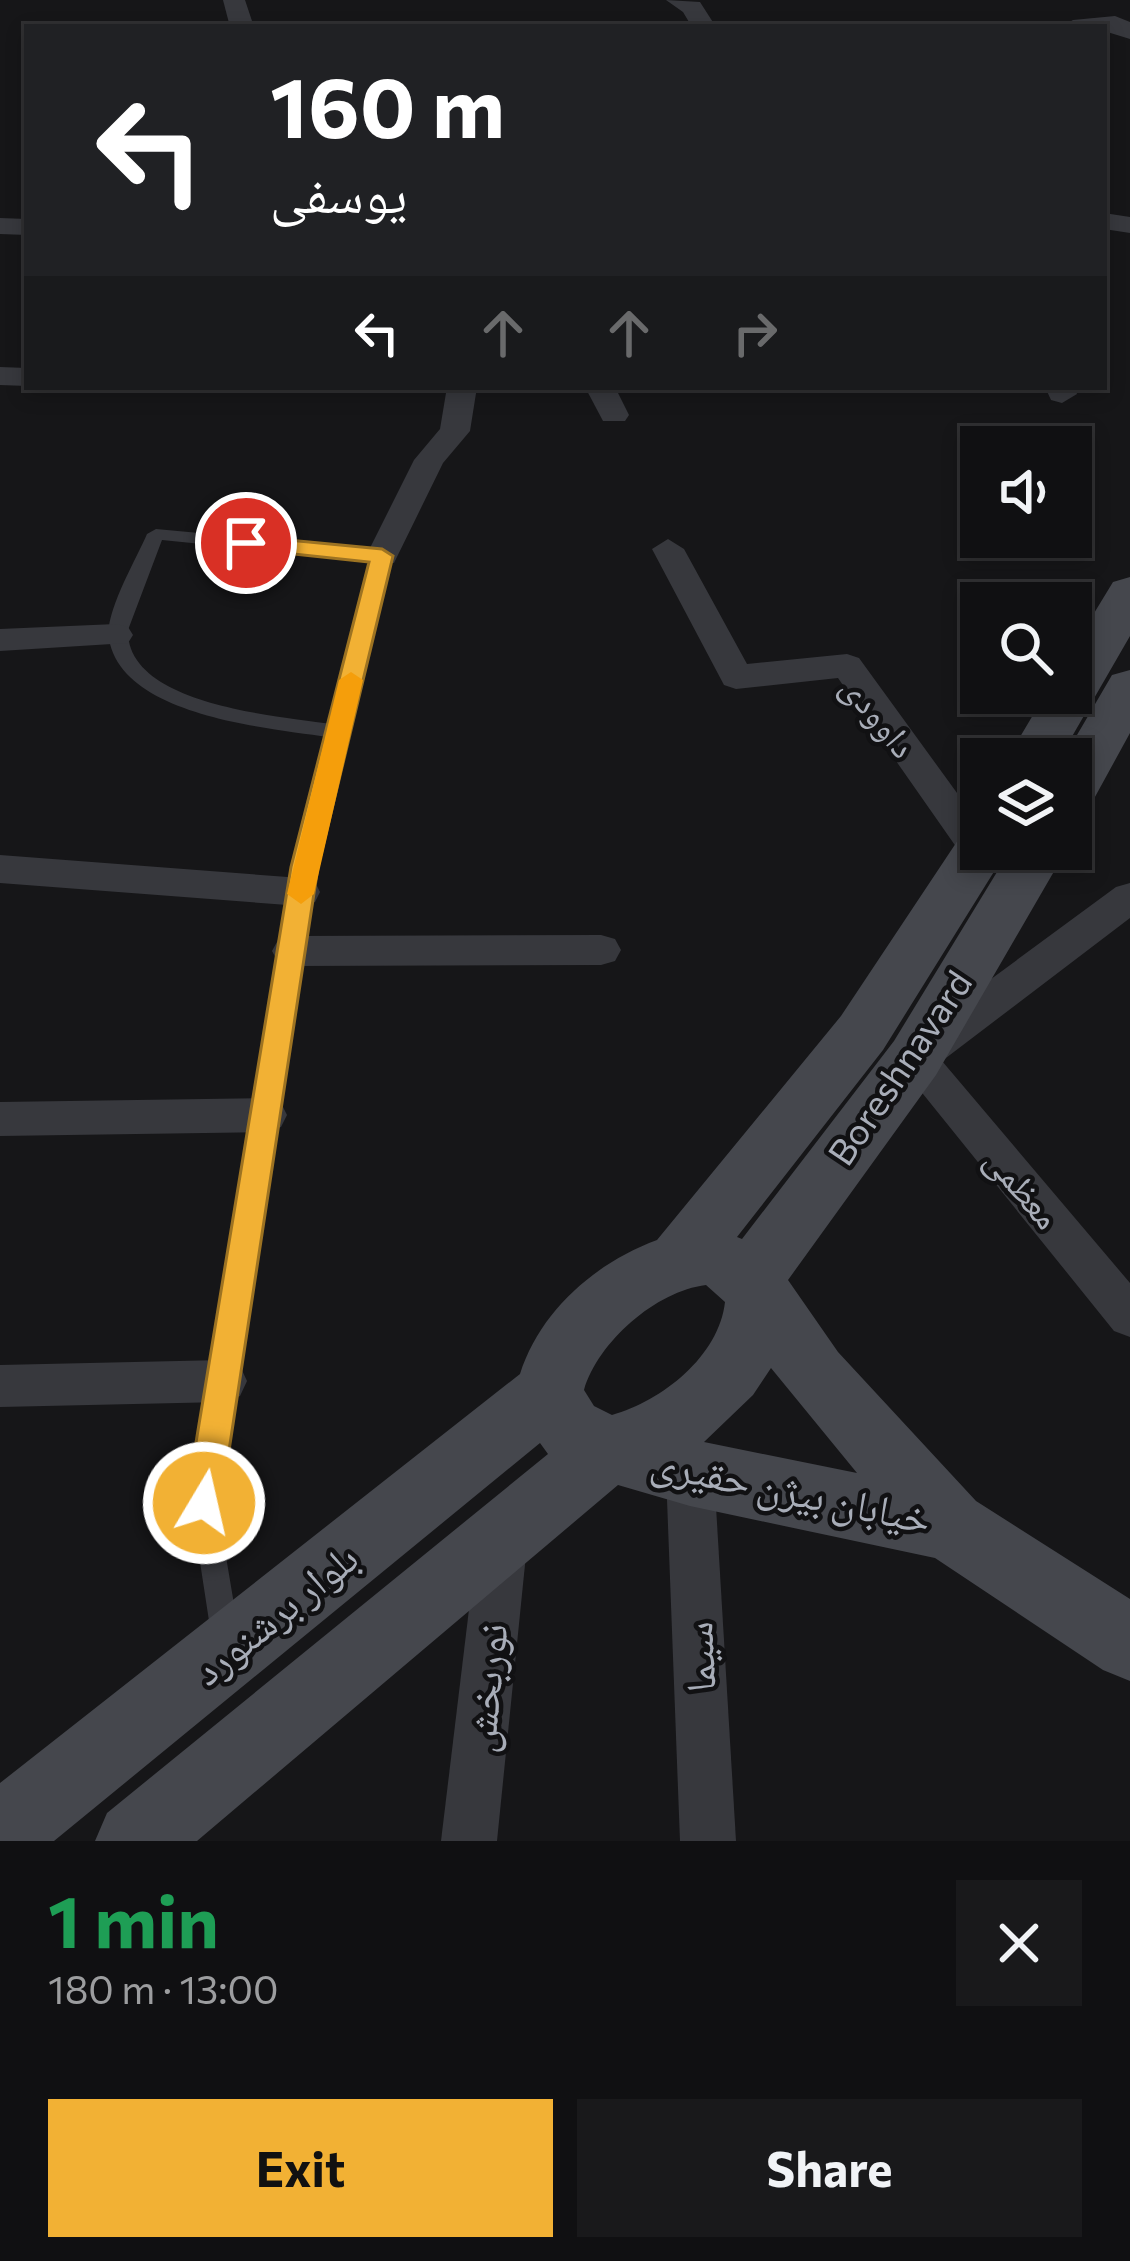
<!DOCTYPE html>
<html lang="en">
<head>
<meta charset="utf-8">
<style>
	:root { --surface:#101012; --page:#19191b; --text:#f1f3f6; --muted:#9c9d9f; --line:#303032; --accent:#f2b134 }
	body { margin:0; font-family:Commissioner,"Noto Naskh Arabic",sans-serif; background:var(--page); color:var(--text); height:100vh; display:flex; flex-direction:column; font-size:45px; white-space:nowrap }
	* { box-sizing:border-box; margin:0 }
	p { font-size:39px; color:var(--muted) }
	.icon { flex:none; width:66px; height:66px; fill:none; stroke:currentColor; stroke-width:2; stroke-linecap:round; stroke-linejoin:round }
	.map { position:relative; height:1841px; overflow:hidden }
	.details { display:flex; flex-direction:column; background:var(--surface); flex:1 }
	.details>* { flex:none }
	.top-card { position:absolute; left:24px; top:24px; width:1083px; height:366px; border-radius:0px; box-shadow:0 6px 18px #0003,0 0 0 3px var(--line); background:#202124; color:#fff; overflow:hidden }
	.tools { position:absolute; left:960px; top:426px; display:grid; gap:24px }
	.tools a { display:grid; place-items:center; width:132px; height:132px; border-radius:0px; background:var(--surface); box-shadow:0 6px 18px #0003,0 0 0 3px var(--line); font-size:60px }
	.pin { position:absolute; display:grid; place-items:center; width:102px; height:102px; color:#fff; margin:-51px; border:6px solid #fff; border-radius:50%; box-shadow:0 3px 12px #0007 }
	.me { position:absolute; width:132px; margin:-66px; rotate:9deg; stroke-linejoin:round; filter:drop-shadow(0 0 9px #0008) }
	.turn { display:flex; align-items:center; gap:42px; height:252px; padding:0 48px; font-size:54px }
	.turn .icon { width:156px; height:156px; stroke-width:2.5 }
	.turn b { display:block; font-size:84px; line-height:102px }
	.lanes { display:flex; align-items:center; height:114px; padding:0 48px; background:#0003; justify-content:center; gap:60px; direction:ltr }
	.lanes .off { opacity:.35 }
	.round { display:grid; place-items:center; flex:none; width:126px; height:126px; border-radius:0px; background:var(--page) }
	.head { display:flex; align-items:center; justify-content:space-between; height:204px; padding:0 48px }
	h1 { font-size:72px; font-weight:700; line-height:90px; color:#1e9e55 }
	.button { display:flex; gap:24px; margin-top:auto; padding:24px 48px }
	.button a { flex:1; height:138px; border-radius:0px; background:var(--accent); color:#111; font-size:48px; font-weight:700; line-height:138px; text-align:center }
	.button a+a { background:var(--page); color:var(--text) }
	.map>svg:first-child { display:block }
</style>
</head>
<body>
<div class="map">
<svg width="1130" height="1841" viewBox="0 0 1130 1841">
	<rect width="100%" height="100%" fill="#161618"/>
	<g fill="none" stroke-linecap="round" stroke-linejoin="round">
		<!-- service -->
		<path fill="#37383d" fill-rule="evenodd" d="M156,529L382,550L391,556L315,867L217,1503L239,1634L235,1644L225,1648L215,1644L211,1634L191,1503L295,867L328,737C267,728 122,716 109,639C104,613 137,558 147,534ZM162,540L372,561L331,724C278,716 126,705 128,630Z"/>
		<!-- minor -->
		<g fill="#37383d" fill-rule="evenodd">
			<polygon points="223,0 245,0 254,27 230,27"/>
			<polygon points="666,0 700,2 716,27 692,27 683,12"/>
			<polygon points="1115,16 1130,22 1130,39 1104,31 1104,27 1061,27 1073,20"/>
			<polygon points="1104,213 1130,217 1130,233 1104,229"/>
			<polygon points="0,218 27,219 27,235 0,234"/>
			<polygon points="0,367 27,368 27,386 0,385"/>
			<polygon points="447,387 477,387 470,431 443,463 394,563 370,563 366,556 414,460 440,429"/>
			<polygon points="585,387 615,387 629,415 625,421 603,421"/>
			<polygon points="1045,387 1075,387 1077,394 1062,403 1051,400"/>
			<polygon points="668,539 684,549 747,664 847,654 859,658 981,826 981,849 997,849 992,861 979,865 966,861 838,678 736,689 724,685 652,549"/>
			<polygon points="116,624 128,627 133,635 128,643 0,651 0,629"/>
			<polygon points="0,855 301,878 315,882 320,892 315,902 301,906 0,883"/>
			<polygon points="1130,883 1130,918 942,1061 1130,1283 1130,1337 1114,1331 894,1058 900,1046 1116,887"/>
			<polygon points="601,935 615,939 621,950 615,961 601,965 292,966 278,962 272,951 278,940 292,936"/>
			<polygon points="266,1098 281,1103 287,1115 281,1127 266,1132 0,1136 0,1102"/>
			<polygon points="223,1360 240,1366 247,1381 240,1396 223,1402 0,1407 0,1365"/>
			<polygon points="690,1450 707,1457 714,1473 736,1841 680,1841 666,1473 673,1457"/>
			<polygon points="503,1511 521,1518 528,1535 497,1841 441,1841 478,1535 485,1518"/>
		</g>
		<!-- secondary -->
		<g fill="#45474d" fill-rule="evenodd">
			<polygon points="1130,577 1130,636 1059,759 1007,759 1046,693 1071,693 1071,651 1113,582"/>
			<polygon points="1130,670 1130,733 1090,806 1071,811 1071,759 1063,759 1112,675"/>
			<path d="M981,828V849H1008L1000,862L883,1050L737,1237L742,1239L894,1041L1011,849H1067L936,1075L788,1280L838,1352L976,1501L1130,1599V1681L1103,1670L935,1558L690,1506L618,1485L197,1841H95L107,1813L548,1454L540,1443L54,1841H0V1783L520,1374C540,1311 595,1263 657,1240L841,1016L962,834ZM706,1285L725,1302C719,1356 662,1401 612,1415L594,1406L584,1390C598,1342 656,1291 706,1285ZM771,1368L857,1473L704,1442L753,1395Z"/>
		</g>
	</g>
	<!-- route -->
	<polygon fill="#f2b134" stroke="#9d7322" stroke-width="3" points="246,536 382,549 393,556 318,867 221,1503 216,1515 204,1520 192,1515 186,1503 291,867 369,562 238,548 235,543"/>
	<!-- slow -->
	<polygon fill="#f59e0b" points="351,672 363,680 314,894 301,904 287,894 339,680"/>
	<g text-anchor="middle" stroke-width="9" stroke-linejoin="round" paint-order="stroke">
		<!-- street labels -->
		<g font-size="36" fill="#a8adb8" stroke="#111113">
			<text transform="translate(879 716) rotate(51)" y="13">داوودی</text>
			<text transform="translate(900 1068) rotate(-56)" y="13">Boreshnavard</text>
			<text transform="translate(1023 1188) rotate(50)" y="13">معظمی</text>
		</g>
		<!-- near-street labels -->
		<g font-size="42" fill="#a8adb8" stroke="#111113">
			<text transform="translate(791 1490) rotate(12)" y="15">خیابان بیژن حقیری</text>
			<text transform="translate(275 1614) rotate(-39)" y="15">بلوار برشنورد</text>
			<text transform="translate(699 1657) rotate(-93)" y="15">سیما</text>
			<text transform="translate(486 1688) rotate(-84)" y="15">نوربخش</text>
		</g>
	</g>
</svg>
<div class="tools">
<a><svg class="icon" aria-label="sound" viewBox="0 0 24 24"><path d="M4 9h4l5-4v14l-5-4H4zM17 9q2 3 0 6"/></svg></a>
<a><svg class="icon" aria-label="search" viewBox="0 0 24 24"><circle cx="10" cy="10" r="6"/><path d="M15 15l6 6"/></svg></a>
<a><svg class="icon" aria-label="layers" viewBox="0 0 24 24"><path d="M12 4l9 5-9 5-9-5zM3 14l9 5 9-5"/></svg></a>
</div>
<div class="pin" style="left:246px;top:543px;background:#d93025"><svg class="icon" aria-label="arrive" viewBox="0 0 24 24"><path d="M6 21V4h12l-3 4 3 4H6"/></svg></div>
<svg class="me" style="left:204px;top:1503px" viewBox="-20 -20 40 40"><circle r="17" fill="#f2b134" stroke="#fff" stroke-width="3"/><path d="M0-11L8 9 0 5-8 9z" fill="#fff"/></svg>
<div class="top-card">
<div class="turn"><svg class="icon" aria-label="left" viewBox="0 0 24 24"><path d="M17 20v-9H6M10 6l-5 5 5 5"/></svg><div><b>160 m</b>یوسفی</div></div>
<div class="lanes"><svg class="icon" aria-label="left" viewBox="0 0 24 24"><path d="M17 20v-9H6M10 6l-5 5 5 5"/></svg><svg class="icon off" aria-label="ahead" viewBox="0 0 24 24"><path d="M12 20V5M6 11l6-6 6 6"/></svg><svg class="icon off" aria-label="ahead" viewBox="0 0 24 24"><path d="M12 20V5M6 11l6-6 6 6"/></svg><svg class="icon off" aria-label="right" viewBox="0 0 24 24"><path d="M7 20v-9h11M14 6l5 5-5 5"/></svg></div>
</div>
</div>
<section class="details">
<div class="head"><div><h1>1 min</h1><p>180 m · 13:00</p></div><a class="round"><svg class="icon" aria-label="close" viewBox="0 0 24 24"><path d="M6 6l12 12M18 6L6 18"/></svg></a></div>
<div class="button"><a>Exit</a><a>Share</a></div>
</section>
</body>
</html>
